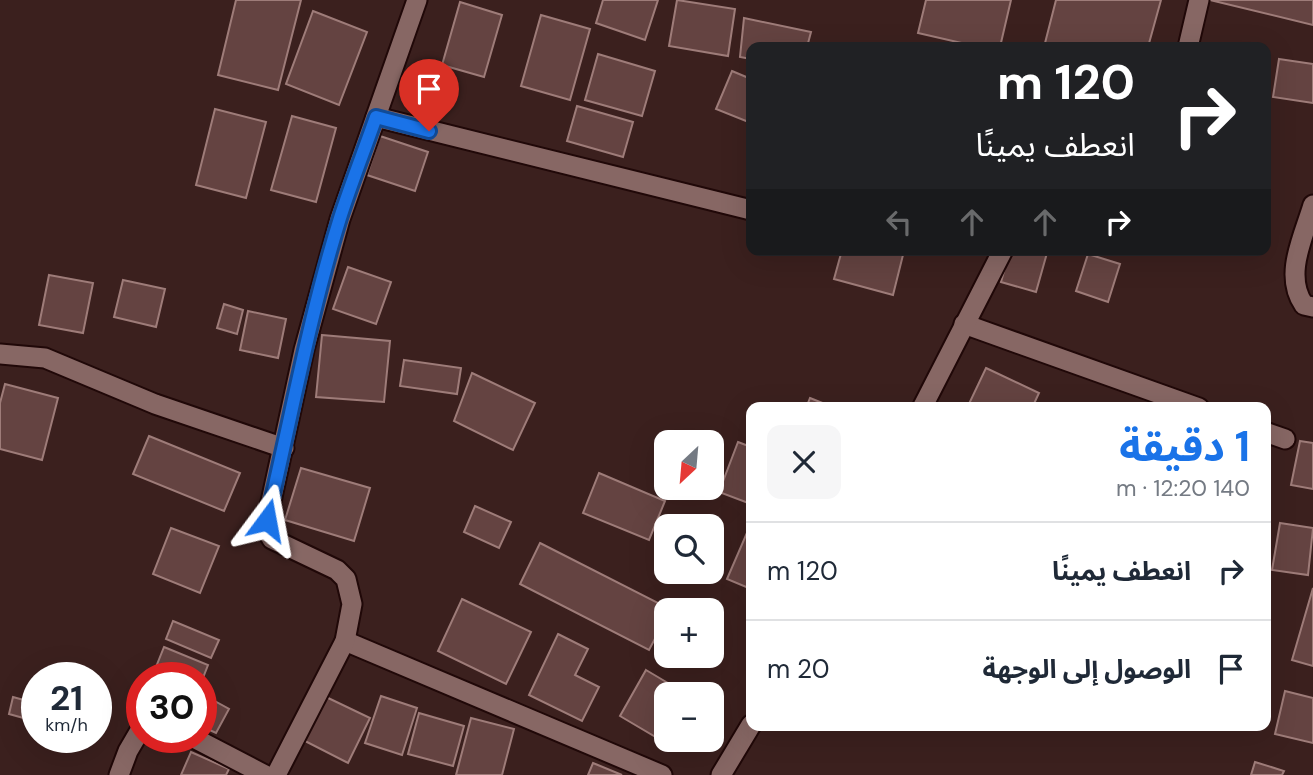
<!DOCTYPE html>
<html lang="ar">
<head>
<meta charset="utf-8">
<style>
	:root { --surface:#fff; --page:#f6f6f7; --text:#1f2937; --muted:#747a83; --line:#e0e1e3; --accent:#1a73e8 }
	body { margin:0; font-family:"DM Sans","Noto Sans Arabic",sans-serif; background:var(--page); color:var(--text); direction:rtl; height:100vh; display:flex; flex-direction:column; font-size:26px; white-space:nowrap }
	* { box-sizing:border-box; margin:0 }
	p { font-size:23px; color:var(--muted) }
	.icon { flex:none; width:38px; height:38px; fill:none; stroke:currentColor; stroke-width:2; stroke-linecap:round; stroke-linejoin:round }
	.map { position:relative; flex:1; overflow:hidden; direction:ltr }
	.panel { position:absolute; left:746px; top:402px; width:525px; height:329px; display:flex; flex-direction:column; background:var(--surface); border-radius:14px; box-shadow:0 7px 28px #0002; direction:rtl }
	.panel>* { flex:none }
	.guide { position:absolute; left:746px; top:42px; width:525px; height:214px; border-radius:14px; box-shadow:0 7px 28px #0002; direction:rtl; background:#202124; color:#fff; overflow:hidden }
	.needle { width:46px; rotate:206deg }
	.controls { position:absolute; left:654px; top:430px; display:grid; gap:14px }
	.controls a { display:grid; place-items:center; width:70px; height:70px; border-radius:14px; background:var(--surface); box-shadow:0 7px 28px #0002; font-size:35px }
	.speed { position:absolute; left:21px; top:662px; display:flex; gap:14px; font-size:35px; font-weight:700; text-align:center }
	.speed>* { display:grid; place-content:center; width:91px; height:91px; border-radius:50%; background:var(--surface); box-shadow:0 7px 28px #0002; line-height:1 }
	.speed small { font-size:18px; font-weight:400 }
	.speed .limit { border:10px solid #d22; background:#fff; color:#111 }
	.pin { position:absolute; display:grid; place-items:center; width:60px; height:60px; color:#fff; margin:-72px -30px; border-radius:50% 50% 50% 0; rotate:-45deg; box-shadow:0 0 7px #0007 }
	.pin .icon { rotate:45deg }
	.me { position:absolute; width:77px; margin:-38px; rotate:13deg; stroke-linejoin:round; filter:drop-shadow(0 0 5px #0008) }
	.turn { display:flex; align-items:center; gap:24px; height:147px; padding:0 21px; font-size:32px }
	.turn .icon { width:91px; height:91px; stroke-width:2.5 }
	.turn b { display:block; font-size:49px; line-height:60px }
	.lanes { display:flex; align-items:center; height:66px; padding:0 21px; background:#0003; justify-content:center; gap:35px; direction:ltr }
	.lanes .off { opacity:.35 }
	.round { display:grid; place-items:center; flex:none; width:74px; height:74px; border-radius:14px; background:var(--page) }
	.headline { display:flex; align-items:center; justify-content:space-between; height:119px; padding:0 21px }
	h1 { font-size:42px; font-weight:700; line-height:52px; color:var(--accent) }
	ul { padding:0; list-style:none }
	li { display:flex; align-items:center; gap:21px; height:98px; padding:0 21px; border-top:2px solid var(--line) }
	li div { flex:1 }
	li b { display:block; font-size:26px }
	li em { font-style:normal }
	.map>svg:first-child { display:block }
</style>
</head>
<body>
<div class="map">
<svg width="1313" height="775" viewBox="0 0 1313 775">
	<rect width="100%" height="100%" fill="#3b201e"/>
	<!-- building -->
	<g fill="#644341" stroke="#9e7c79" stroke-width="2">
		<polygon points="236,0 301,0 278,90 218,75"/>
		<polygon points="603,0 658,0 645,40 596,23"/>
		<polygon points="677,0 735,9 728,56 669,46"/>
		<polygon points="926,0 1011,0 1000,47 979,47 918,33"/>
		<polygon points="1056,0 1161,0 1148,47 1044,47"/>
		<polygon points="1210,0 1313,0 1313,25"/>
		<polygon points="460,2 502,15 484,77 442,65"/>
		<polygon points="313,11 367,32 339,105 286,84"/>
		<polygon points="541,15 590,29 570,100 521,86"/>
		<polygon points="744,18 811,32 807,47 751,47 751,59 740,57"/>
		<polygon points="598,54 655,71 642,116 585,100"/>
		<polygon points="1279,59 1313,64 1313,103 1273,97"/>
		<polygon points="732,71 751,79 751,123 716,109"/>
		<polygon points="577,106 633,122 623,157 567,141"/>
		<polygon points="215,109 266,122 246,198 196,185"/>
		<polygon points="292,116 336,128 316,202 271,190"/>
		<polygon points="380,136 428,152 415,191 367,175"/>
		<polygon points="842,250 887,250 903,255 893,295 834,279"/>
		<polygon points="1010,250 1036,250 1047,253 1036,292 1001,282"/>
		<polygon points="1088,254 1120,264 1108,302 1076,291"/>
		<polygon points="348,267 391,282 376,324 333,309"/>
		<polygon points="49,275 93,283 83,333 39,325"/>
		<polygon points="123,280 165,289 156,327 114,317"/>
		<polygon points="224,304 243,310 237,334 217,328"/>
		<polygon points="248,311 286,319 278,358 240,350"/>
		<polygon points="322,335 390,341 384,402 316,397"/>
		<polygon points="404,360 461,368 457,394 400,386"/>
		<polygon points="986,368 1039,393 1032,408 967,408"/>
		<polygon points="472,373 535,403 513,450 454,421"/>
		<polygon points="5,384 58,398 42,460 0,449 0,403"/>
		<polygon points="810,398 835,408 806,408"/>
		<polygon points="149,436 240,473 224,511 133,474"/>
		<polygon points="1300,441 1313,443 1313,489 1291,485"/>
		<polygon points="738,442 751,447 751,504 719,492"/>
		<polygon points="301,468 370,488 354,541 285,520"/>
		<polygon points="599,473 665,501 649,540 583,513"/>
		<polygon points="475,506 511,522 499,548 464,532"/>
		<polygon points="1280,523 1313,528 1308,575 1272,570"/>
		<polygon points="171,528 219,546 200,593 153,574"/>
		<polygon points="749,528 751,529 751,589 727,579"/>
		<polygon points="540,543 670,609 667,611 667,616 649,650 520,584"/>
		<polygon points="1313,588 1313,666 1292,660"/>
		<polygon points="462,599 531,632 506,684 438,651"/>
		<polygon points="173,621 219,640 211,658 166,639"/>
		<polygon points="558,634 588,649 575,675 599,687 582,721 529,695"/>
		<polygon points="164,647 208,665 201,683 201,677 152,677"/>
		<polygon points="646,670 688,695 667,695 667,740 674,740 671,746 620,716"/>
		<polygon points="1285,691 1313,698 1313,743 1275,734"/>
		<polygon points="324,696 370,718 348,763 303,740"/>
		<polygon points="381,696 417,708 402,755 365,743"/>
		<polygon points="13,697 31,702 27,719 9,714"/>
		<polygon points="211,699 229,709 216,733 201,726 201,719"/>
		<polygon points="419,713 464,726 453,766 408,754"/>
		<polygon points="471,718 514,729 502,775 456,775"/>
		<polygon points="191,752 229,769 226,775 181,775"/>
		<polygon points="1255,762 1284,771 1282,775 1251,775"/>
		<polygon points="593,763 622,775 588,775"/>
	</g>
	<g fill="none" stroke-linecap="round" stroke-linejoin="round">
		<!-- minor casing -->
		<g stroke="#200808" stroke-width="23">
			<g id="minor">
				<polyline points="1188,47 1199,0"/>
				<polyline points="376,117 751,210"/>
				<path d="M1313,205C1304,236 1283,275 1304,305L1313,307"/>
				<polyline points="964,324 1199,408"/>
				<polyline points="0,354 45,358 155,404 284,448"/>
				<polyline points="922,408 1003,250"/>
				<polyline points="1265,432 1285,439"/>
				<polyline points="345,641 662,775"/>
				<polyline points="192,737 265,775"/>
				<polyline points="119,775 128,751 142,727"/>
				<polyline points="276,775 345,641 352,604 346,579 337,570 272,539 266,529 267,520 304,350 340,219 417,0"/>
				<polyline points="721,775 751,725"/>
			</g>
		</g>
		<!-- minor -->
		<use href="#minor" stroke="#876764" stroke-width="19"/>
	</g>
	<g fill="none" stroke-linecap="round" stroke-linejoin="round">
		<!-- route casing -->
		<g stroke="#114b97" stroke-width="18">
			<path id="route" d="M267,520C291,419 309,317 340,218C351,184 364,151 376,117L429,131"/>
		</g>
		<!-- route -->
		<use href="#route" stroke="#1a73e8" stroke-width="12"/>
	</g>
</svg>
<div class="controls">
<a><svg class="needle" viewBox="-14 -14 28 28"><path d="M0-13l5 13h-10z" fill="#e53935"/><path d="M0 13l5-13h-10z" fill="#747a83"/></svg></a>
<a><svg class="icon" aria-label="search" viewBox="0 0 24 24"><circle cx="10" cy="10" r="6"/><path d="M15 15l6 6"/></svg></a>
<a>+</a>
<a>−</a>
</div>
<div class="speed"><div>21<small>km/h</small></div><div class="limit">30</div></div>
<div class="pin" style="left:429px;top:131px;background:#d93025"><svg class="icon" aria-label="arrive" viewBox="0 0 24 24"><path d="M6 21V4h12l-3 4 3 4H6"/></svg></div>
<svg class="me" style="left:267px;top:520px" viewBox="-20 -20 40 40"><path d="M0-17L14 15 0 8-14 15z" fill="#1a73e8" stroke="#fff" stroke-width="4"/></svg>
<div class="guide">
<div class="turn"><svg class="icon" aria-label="right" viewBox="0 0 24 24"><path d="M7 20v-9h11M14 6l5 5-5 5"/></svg><div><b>120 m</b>انعطف يمينًا</div></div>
<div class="lanes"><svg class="icon off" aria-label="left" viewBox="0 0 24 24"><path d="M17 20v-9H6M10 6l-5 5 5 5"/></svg><svg class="icon off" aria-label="ahead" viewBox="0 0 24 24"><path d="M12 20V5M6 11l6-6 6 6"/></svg><svg class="icon off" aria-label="ahead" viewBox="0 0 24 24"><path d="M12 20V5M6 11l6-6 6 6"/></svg><svg class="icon" aria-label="right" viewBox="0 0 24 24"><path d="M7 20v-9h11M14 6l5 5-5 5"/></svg></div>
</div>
<section class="panel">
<div class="headline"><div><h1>1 دقيقة</h1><p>140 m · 12:20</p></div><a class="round"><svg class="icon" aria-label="close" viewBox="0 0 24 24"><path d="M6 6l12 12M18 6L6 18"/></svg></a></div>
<ul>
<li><svg class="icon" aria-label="right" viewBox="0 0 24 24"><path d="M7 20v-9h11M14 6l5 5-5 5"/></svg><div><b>انعطف يمينًا</b></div><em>120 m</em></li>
<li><svg class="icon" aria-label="arrive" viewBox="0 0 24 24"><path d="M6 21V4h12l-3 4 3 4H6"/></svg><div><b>الوصول إلى الوجهة</b></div><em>20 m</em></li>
</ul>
</section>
</div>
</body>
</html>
